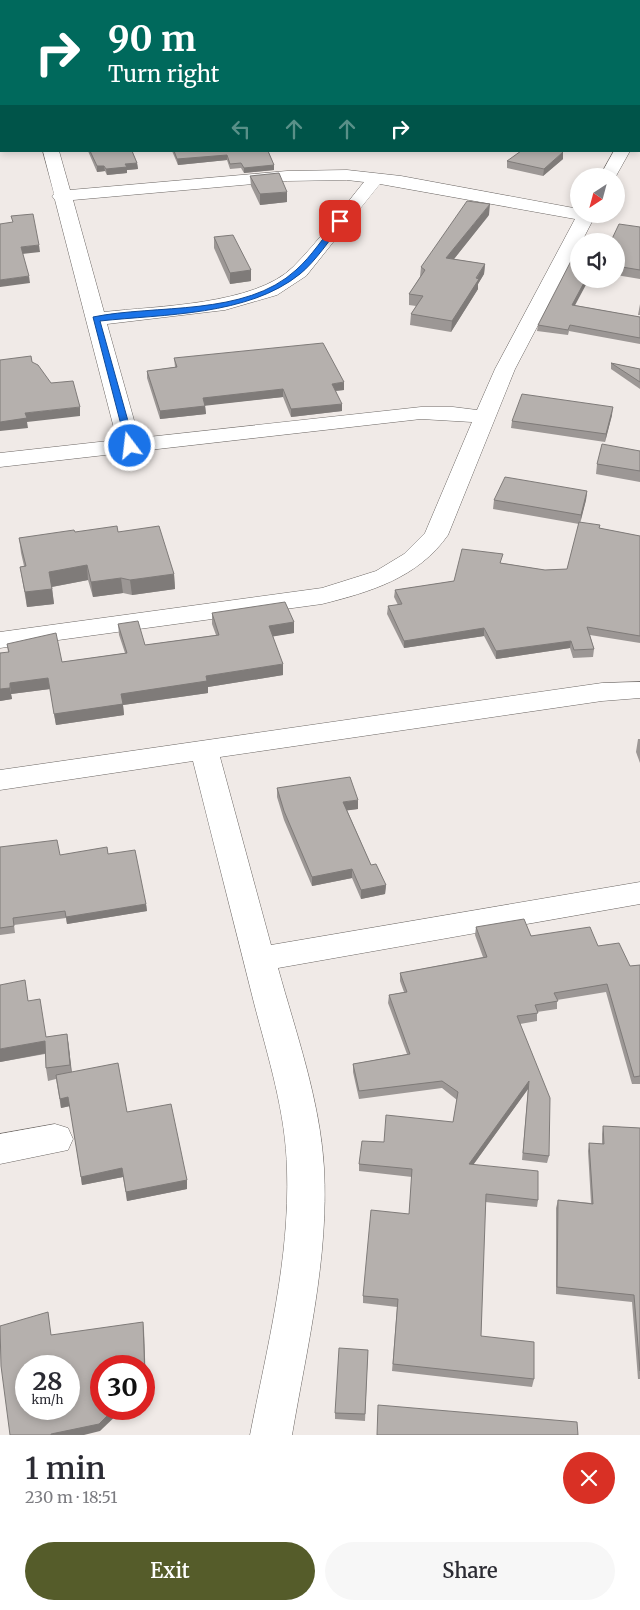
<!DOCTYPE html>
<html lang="en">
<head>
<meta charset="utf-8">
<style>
	:root { --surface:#fff; --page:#f7f7f7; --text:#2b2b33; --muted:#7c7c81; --accent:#555c2a }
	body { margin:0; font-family:Merriweather,serif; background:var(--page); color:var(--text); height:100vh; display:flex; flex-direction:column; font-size:19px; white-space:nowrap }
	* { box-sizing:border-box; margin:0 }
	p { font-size:16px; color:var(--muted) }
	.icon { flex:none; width:28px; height:28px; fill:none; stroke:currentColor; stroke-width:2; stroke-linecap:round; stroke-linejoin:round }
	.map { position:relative; height:1435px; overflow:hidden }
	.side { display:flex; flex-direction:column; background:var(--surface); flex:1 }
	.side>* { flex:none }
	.top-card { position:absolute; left:0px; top:0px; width:640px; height:152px; box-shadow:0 2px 8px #0003; background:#00695c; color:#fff; overflow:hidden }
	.needle { width:32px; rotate:216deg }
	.fabs { position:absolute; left:570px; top:168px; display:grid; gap:10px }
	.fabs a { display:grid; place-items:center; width:55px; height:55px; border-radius:50%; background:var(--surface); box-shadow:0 2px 8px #0003; font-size:25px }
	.speed { position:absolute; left:15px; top:1355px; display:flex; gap:10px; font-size:25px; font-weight:700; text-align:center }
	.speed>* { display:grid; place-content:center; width:65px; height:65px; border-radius:50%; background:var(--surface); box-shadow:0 2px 8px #0003; line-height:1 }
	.speed small { font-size:12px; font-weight:400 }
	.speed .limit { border:8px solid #d22; background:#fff; color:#111 }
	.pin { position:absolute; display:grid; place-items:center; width:42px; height:42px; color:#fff; margin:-21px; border-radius:10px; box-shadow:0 2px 8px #0006 }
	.me { position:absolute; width:55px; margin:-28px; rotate:345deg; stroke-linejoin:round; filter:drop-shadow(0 0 4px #0008) }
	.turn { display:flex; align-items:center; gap:18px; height:105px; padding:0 25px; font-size:22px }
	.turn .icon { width:65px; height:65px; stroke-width:2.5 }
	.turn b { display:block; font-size:35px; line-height:42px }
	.lanes { display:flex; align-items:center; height:48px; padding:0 25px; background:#0003; justify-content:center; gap:25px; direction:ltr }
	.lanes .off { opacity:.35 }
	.round { display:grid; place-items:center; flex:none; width:52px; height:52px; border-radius:26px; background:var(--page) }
	.headline { display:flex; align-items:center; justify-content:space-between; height:85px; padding:0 25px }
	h1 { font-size:30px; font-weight:600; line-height:38px }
	.action { display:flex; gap:10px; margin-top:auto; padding:10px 25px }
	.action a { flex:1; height:58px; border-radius:30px; background:var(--accent); color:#fff; font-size:20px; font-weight:600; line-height:58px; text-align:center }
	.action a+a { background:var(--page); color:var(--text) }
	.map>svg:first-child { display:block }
</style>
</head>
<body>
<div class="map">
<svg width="640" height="1435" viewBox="0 0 640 1435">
	<rect width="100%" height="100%" fill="#f0eae7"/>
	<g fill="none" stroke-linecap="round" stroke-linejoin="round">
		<!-- minor casing -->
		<g stroke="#6c6764" stroke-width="1">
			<g id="minor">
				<polygon points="174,0 188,0 189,1 175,1"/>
				<rect x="0" y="45" width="1" height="8"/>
				<rect x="639" y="57" width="1" height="9"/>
				<polygon points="640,120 640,130 639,131 639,121"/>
				<path d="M43,151H59L70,190L287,171L347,170L401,176L579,209V214H596L582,241H579V247L515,369L448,535C418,578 370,592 322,604L0,648V632L322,588L376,571L404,554L425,533L472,422L421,419L0,467V453L117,440L55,200L52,196L54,194ZM347,180L364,182C341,210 319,241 293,267C255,305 156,306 104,312L73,200L287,181ZM380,184L575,219L495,369L477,410L453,407H421L139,438L107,324L225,310L277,295L306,276Z"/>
				<polygon points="614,151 630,151 616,176 600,176"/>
				<path d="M640,682V698L602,701L220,757L271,945L640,882V904L278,968C296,1033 320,1100 324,1168C329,1257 307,1347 292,1435H250C267,1348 290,1259 287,1170C286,1113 268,1057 254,1003C234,922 213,842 193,761L0,790V770L602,683Z"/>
				<polygon points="55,1124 68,1128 73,1139 68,1150 0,1164 0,1134"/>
			</g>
		</g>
		<!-- minor -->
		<use href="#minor" fill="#fff" fill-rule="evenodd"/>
	</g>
	<!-- wall -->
	<g fill="#9c9795">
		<polygon points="88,151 132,151 137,163 138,169 127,170 127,173 107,175 105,171 97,172"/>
		<polygon points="172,151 268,151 274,165 274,170 244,173 241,168 230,169 227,160 178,165"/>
		<polygon points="563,159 543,176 507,168 507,161"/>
		<polygon points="250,176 287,202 260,205 251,186"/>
		<polygon points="489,215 454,259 485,264 484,274 478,284 478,289 451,332 410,325 411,314 416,306 409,305 409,294 420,277 421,267"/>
		<polygon points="640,227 640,279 616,275 616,241"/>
		<polygon points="214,237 251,270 251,281 230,284 214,248"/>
		<polygon points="589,279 574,305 640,317 640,344 569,331 568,335 537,331 538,325"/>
		<polygon points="640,304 640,315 638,315"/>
		<polygon points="174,358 344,390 336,391 342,411 291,417 283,397 205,405 206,414 160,419 147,378 147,371 175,367"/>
		<polygon points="611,363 640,369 640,389 611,369"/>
		<polygon points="612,415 605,442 511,428 512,421"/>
		<polygon points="640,451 640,482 596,474 597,464"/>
		<polygon points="587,491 586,500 580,522 599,528 640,536 640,643 590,635 594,649 593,657 573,658 570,648 496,659 484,636 404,648 387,614 388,606 398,605 394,597 395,590 454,581 502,563 545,570 567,569 579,524 493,509 494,500"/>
		<polygon points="75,532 118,532 174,574 175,589 132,595 123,593 93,597 88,580 52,587 54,604 27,607 20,567 24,566 21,553 19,538"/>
		<polygon points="212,613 294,622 294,633 273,636 283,675 208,687 208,693 123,705 124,715 56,725 50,689 11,694 12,699 0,701 8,652 7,644 62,662 125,653 119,635 118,624 145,645 216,635 212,624"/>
		<polygon points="638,739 640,739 640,763 636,752"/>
		<polygon points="277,788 358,809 347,810 371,865 386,885 385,894 361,899 352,878 312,886 284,820 277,797"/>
		<polygon points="0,847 60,855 108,854 146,904 147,911 67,924 66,918 14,925 15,933 0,935"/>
		<polygon points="476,927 598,946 630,966 640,965 640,1084 632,1084 606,992 557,1000 557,1009 537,1012 537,1021 520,1024 549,1156 547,1163 522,1160 528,1089 473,1165 538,1200 537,1207 485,1202 481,1336 534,1379 532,1387 392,1371 397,1307 363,1303 363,1296 409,1214 412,1177 359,1171 359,1164 384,1142 453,1122 457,1100 442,1088 359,1099 353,1072 353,1064 407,1054 388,1003 389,995 404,992 400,981 400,973 483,957 475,935"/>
		<polygon points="28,1001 46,1037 67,1034 72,1072 127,1112 187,1180 187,1189 127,1201 123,1177 82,1185 70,1106 61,1108 56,1079 48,1081 46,1068 45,1054 0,1062"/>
		<polygon points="603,1126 640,1128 640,1379 638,1379 632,1302 556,1294 556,1208 558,1200 591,1203 588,1151 589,1143 602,1144 602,1134"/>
		<polygon points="368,1350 365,1421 335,1419 335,1413"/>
	</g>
	<!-- shaded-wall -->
	<g fill="#7f7b79">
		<polygon points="563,152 563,159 543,176 544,169"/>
		<polygon points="227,155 227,160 178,165 177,159"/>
		<polygon points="137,163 138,169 127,170 127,173 107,175 106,169 125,164"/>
		<polygon points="274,165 274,170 244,173 244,168"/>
		<polygon points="97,166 104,166 105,171 97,172"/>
		<polygon points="287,192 287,202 260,205 260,194"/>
		<polygon points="490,204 489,215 446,269 446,258"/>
		<polygon points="39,245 40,252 22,254 21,247"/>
		<polygon points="485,264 484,274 478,284 478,289 451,332 452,321"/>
		<polygon points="251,270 251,281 230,284 230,273"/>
		<polygon points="29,276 30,283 0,287 0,280"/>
		<polygon points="586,279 589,279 572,311 572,305"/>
		<polygon points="344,382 344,390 332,391 332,384"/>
		<polygon points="283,389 283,397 203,406 203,398"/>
		<polygon points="342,404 342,411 291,417 291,409"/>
		<polygon points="205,406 206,414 160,419 160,411"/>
		<polygon points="80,407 80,416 27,422 28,428 0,431 0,422 25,413"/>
		<polygon points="613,407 612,415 605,442 606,434"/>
		<polygon points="587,491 586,500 580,524 581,515"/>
		<polygon points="87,565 88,580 51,587 49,572"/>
		<polygon points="174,574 175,589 132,595 130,580"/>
		<polygon points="121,578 123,593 93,597 91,582"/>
		<polygon points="52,589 54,604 27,607 25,592"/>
		<polygon points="294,622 294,633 270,637 269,626"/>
		<polygon points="484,628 484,636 404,648 404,641"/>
		<polygon points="571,641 570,648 496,659 496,651"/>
		<polygon points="283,664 283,675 208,687 208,693 123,705 124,715 56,725 54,714 121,694 206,676"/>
		<polygon points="48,678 50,689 11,694 10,683"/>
		<polygon points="10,688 12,699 0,701 0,689"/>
		<polygon points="358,800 358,809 343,811 343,802"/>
		<polygon points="352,869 352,878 312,886 312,877"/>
		<polygon points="386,885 385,894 361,899 361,890"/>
		<polygon points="146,904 147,911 67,924 66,917"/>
		<polygon points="67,1034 69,1047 72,1077 70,1065"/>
		<polygon points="45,1041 47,1053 0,1062 0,1049"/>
		<polygon points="529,1081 528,1089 468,1172 469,1164"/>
		<polygon points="68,1097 70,1106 61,1108 60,1099"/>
		<polygon points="122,1168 123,1177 82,1185 81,1177"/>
		<polygon points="187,1180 187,1189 127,1201 126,1192"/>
		<polygon points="143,1322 144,1330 146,1386 144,1388"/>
		<polygon points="114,1409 123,1409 100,1431 84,1435 51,1435 51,1434"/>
	</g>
	<!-- building -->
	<g fill="#b5b0ad" stroke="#7f7b79" fill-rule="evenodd">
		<polygon points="599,0 640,0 640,17 639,17 639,1 598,1"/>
		<polygon points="90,151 132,151 137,163 125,164 127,167 106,169 104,166 97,166"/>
		<polygon points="174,151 268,151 274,165 244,168 241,163 230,164 227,155 177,159"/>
		<polygon points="521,151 562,151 563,152 544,169 507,161"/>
		<polygon points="279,173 287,192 260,194 250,176"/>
		<polygon points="467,201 490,204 446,258 485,264 476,278 479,279 452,321 411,314 423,296 409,294 425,270 421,267"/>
		<polygon points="33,214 39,245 21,247 29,276 0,280 0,224 13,222 11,216"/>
		<polygon points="619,224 640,227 640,270 616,266 616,241 611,241"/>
		<polygon points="233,235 251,270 230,273 214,237"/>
		<polygon points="571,261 579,262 579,279 586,279 572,305 640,317 640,338 570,325 568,330 538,325"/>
		<polygon points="323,343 344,382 332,384 342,404 291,409 283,389 203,398 205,406 160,411 147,371 177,367 174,358"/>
		<polygon points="31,356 32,362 38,365 51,383 73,381 80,407 25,413 27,418 0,422 0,360"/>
		<polygon points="611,363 640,369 640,382"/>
		<polygon points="522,394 613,407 606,434 512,421"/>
		<polygon points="602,444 640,451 640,471 597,464"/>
		<polygon points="505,477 587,491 581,515 494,500"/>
		<polygon points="579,522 600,525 599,528 640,536 640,636 587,627 594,649 574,650 571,641 496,651 484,628 404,641 388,606 402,604 395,590 454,581 462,549 503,554 500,563 545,570 567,569"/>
		<polygon points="117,526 118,532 159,526 174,574 130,580 121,578 91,582 87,565 49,572 52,589 25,592 20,567 26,566 19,538 74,530 75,532"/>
		<polygon points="285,602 294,622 269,626 283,664 206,676 207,681 121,694 123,704 54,714 48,678 10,683 10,688 0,689 0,653 9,652 7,644 56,633 62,662 127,653 118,624 138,621 145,645 219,635 212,613"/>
		<polygon points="350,777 358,800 343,802 371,865 376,864 386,885 361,890 352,869 312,877 284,811 277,788"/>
		<polygon points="57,840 60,855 107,847 108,854 135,850 146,904 66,917 65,911 13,918 14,926 0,928 0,847"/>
		<polygon points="524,919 531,936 590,927 598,946 619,943 630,966 640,965 640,1076 634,1077 607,984 554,993 558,1001 535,1005 538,1013 517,1016 550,1098 549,1156 523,1153 529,1081 469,1164 538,1171 538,1200 486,1194 481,1336 534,1342 534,1379 393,1364 398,1299 363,1296 371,1210 409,1214 412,1169 359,1164 362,1141 384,1142 386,1115 453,1122 458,1092 442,1081 359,1091 353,1064 410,1054 389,995 407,992 400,973 487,957 476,927"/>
		<polygon points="25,980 28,1001 40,999 46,1037 67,1034 70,1065 46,1068 45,1041 0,1049 0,985"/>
		<polygon points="118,1063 127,1112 171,1104 187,1180 126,1192 122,1168 81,1177 68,1097 60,1099 56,1075"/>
		<polygon points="603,1126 640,1128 640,1371 634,1295 557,1287 558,1200 593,1204 589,1143 604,1144"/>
		<path d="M48,1312L51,1335L143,1322L145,1378L144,1379V1366H101V1409H114L99,1424L51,1434V1435H10L1,1366L0,1326ZM26,1366H69V1409H26Z"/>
		<polygon points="339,1348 368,1350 365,1414 335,1413"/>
		<polygon points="378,1405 577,1422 578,1435 377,1435"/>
	</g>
	<!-- route -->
	<path fill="#1a73e8" stroke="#114b97" d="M338,220L344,221C332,237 315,262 300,274C248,316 164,314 100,321L135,446L127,448L93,317C156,304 245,317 296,270C312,256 324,236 338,220Z"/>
</svg>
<div class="fabs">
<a><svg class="needle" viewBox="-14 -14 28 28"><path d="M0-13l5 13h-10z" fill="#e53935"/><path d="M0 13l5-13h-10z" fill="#7c7c81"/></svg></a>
<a><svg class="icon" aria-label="sound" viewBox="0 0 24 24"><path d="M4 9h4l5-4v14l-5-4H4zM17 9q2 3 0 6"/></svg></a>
</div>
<div class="speed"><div>28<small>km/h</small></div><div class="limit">30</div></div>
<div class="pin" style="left:340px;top:221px;background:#d93025"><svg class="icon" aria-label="arrive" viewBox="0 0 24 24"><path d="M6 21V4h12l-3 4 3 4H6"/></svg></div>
<svg class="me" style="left:130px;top:446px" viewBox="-20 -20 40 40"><circle r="17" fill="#1a73e8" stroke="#fff" stroke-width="3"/><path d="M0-11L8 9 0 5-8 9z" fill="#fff"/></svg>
<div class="top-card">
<div class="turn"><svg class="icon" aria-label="right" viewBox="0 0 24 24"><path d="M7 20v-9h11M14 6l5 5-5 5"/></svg><div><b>90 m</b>Turn right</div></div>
<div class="lanes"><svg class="icon off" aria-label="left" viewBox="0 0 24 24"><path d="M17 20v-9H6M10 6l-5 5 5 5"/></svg><svg class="icon off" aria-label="ahead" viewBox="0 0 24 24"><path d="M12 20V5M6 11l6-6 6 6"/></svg><svg class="icon off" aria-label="ahead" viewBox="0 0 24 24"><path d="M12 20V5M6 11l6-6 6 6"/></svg><svg class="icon" aria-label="right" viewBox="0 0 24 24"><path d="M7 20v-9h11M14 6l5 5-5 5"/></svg></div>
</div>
</div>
<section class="side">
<div class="headline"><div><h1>1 min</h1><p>230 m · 18:51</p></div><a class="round" style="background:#d93025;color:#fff"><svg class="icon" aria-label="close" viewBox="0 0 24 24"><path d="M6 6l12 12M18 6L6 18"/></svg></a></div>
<div class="action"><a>Exit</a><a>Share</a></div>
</section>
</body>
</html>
